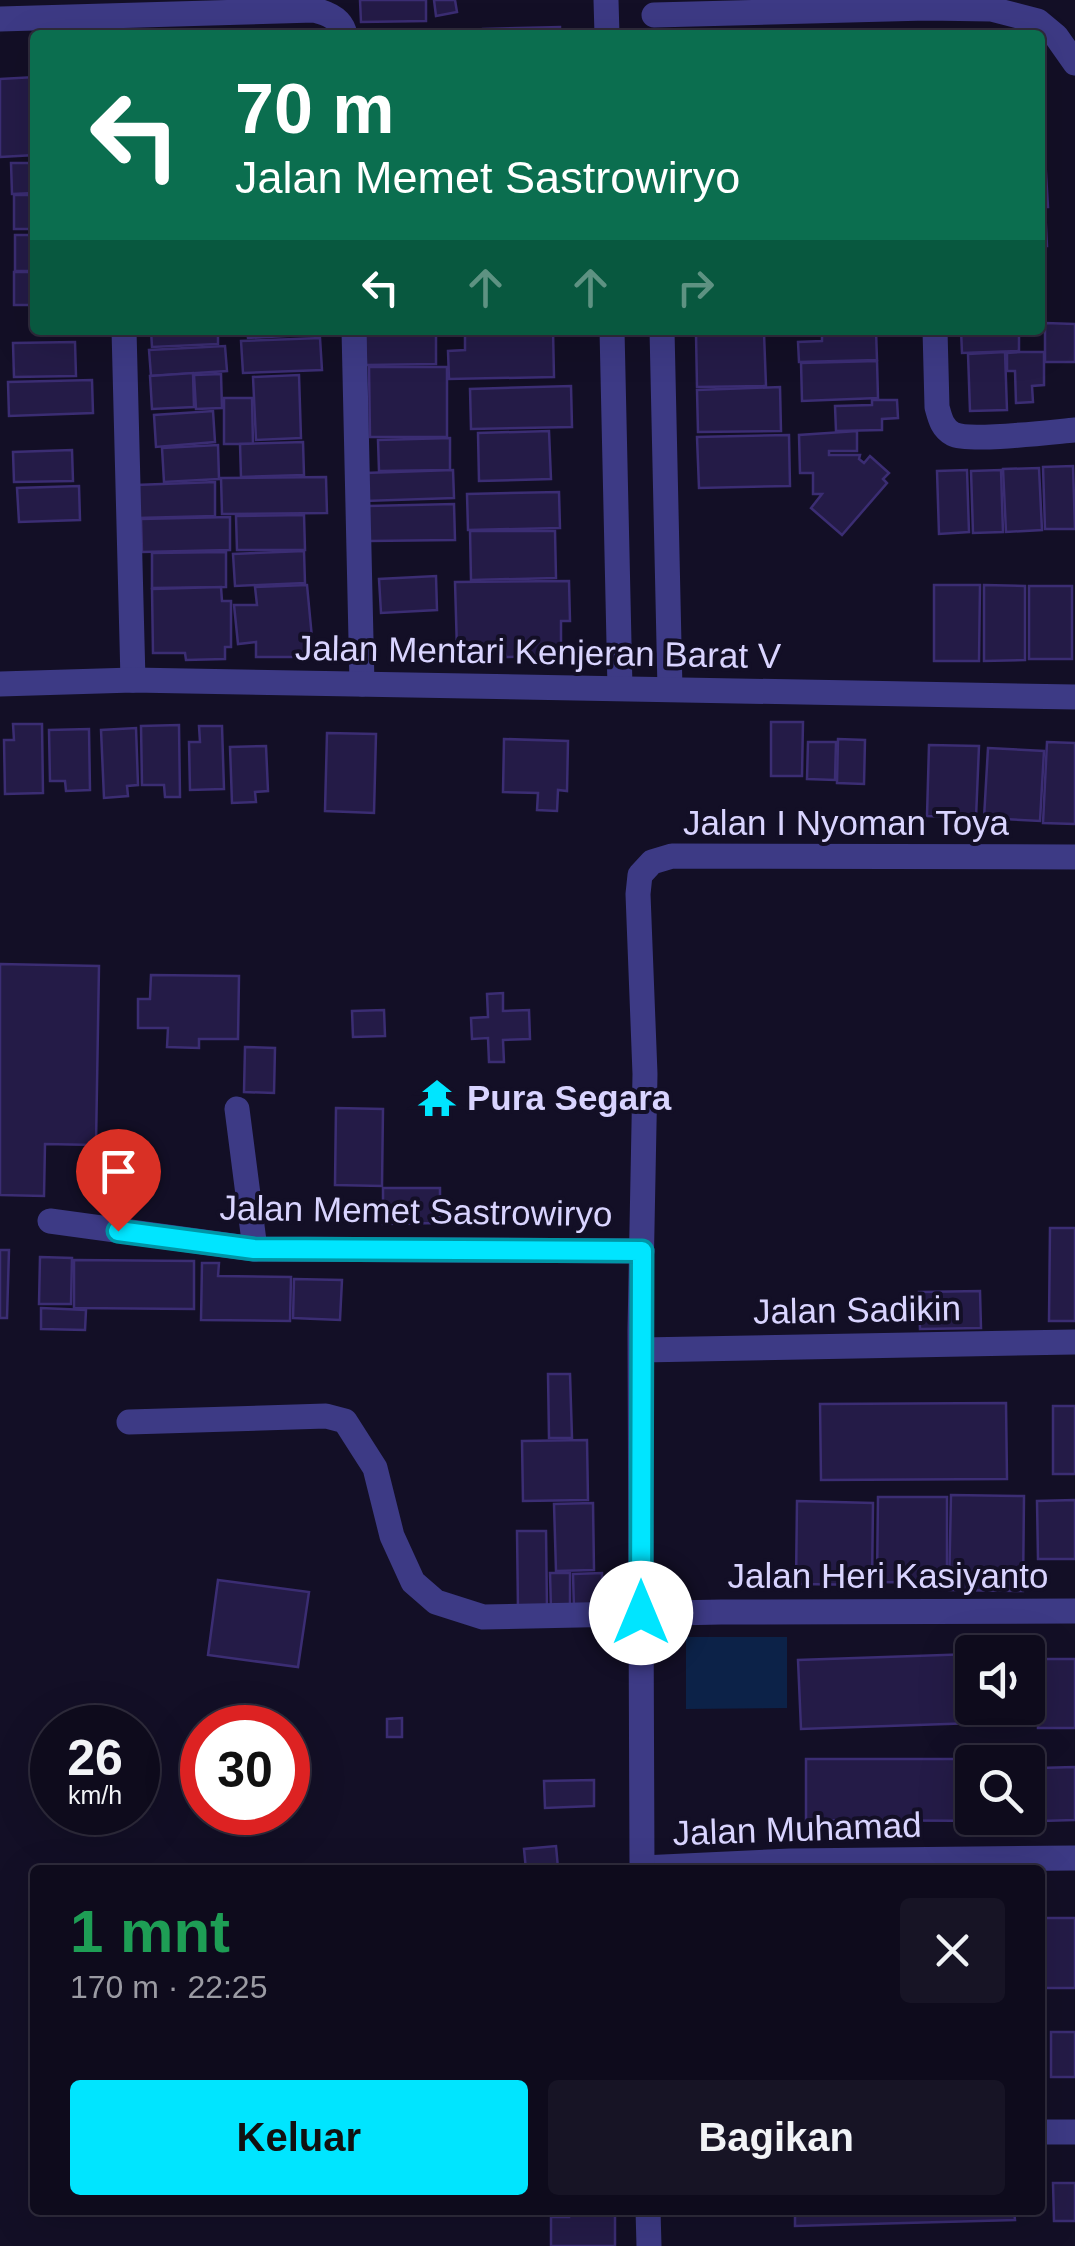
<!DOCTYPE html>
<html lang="id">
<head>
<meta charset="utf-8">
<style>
	:root { --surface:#0e0b1c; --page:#171425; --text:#f1f3f6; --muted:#9b9ba3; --line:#2e2b3b; --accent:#00e5ff }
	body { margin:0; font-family:Helvetica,sans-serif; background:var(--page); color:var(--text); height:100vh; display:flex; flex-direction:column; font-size:38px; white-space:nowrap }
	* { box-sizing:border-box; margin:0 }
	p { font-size:32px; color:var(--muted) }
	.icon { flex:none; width:55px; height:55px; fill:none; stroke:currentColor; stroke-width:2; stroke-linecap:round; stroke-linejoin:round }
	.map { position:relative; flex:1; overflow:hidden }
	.sheet { position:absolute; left:30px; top:1865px; width:1015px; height:350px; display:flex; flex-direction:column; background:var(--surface); border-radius:10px; box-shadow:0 10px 40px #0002,0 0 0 2px var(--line) }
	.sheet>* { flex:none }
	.banner { position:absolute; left:30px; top:30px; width:1015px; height:305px; border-radius:10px; box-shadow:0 10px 40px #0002,0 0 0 2px var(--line); background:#0b6e4f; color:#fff; overflow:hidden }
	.buttons { position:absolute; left:955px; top:1635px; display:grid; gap:20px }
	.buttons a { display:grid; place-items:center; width:90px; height:90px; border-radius:10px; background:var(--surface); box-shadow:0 10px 40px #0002,0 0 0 2px var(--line); font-size:50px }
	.speed { position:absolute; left:30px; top:1705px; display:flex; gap:20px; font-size:50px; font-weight:700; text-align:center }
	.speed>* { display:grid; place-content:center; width:130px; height:130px; border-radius:50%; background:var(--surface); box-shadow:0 10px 40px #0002,0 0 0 2px var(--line); line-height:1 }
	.speed small { font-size:25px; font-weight:400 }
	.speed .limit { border:15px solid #d22; background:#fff; color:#111 }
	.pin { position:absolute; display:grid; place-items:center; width:85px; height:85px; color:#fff; margin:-102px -42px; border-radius:50% 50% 50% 0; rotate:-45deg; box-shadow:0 0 10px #0007 }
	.pin .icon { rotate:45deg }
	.me { position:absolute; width:110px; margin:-55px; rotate:0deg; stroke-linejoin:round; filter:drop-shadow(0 0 8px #0008) }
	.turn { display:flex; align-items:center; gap:35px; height:210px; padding:0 40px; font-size:45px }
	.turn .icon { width:130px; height:130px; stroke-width:2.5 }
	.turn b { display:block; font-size:70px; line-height:85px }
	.lanes { display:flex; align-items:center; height:95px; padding:0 40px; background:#0003; justify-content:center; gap:50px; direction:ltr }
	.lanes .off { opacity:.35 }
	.round { display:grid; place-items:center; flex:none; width:105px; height:105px; border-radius:10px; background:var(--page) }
	.headline { display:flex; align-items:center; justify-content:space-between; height:170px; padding:0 40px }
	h1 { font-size:60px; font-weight:800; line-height:75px; color:#1e9e55 }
	.cta { display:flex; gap:20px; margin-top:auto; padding:20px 40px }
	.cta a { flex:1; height:115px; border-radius:10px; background:var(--accent); color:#111; font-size:40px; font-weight:800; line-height:115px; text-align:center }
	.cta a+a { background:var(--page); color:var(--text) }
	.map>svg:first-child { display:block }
</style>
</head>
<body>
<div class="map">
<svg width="1075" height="2246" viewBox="0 0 1075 2246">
	<rect width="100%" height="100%" fill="#130f26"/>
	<!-- water -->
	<polygon fill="#0c2248" points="686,1637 787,1637 787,1708 686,1709"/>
	<!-- building -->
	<g fill="#241b47" stroke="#3b2d73" stroke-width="2.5">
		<polygon points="360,0 426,0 426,21 361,22"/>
		<polygon points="434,0 455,0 457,12 436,16"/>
		<polygon points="560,27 560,35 483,35 483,29"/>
		<polygon points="35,77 35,155 0,157 0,79"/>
		<polygon points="1040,140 1044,140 1048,207 1040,207"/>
		<polygon points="11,163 35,163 35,193 12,194"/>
		<rect x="14" y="195" width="21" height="34"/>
		<polygon points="1040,208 1045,208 1047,246 1040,246"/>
		<rect x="15" y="235" width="20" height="36"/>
		<rect x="14" y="272" width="21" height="33"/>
		<polygon points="1045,323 1075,324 1075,362 1045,362"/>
		<polygon points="151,330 218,330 218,344 152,347"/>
		<polygon points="247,330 321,330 321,334 248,338"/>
		<polygon points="465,330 553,330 554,377 449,379 448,351 465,350"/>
		<polygon points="822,330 876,330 877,360 799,362 798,342 822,341"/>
		<polygon points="961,330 1019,330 1019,351 962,353"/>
		<polygon points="436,332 436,364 366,365 365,333"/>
		<polygon points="764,333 766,386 697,387 696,334"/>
		<polygon points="320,338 322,370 243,373 241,341"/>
		<polygon points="75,342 76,376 14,377 13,343"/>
		<polygon points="225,346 227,371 151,376 149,350"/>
		<polygon points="1005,352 1007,410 970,411 968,354"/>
		<polygon points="1021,352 1044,352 1044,385 1032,386 1033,402 1016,403 1015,371 1007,371 1007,353"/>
		<polygon points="877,361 878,398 802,401 801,363"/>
		<polygon points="369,367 447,367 447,437 370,437"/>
		<polygon points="193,373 194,407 152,409 150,376"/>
		<polygon points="221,374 222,408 196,409 194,375"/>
		<polygon points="299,375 301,438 256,440 253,377"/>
		<polygon points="92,380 93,413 9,416 8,382"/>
		<polygon points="571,386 572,427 471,429 470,389"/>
		<polygon points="780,387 781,431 698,432 697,390"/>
		<polygon points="224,398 252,398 253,444 224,444"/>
		<polygon points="872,400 897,400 898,418 882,419 882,430 836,431 835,406 872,405"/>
		<polygon points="213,411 215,442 156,447 154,415"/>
		<polygon points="549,431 551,479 479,481 478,433"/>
		<polygon points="857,431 857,451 829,451 829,455 860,455 859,459 864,463 870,456 889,473 883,479 887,483 842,535 811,508 822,494 813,494 813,473 800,473 799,435"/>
		<polygon points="789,435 790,486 699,488 697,437"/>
		<polygon points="450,438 450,470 379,471 378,440"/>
		<polygon points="303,442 304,475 241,477 240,444"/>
		<polygon points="218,445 219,479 164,482 162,448"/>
		<polygon points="72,450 73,481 14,482 13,452"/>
		<polygon points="1073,466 1075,529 1045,529 1043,467"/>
		<polygon points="1039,468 1042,530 1006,532 1003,469"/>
		<polygon points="453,470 454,498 365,501 365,473"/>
		<polygon points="967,470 969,532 939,534 937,471"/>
		<polygon points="1001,470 1003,532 973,533 971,471"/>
		<polygon points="326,477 327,513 222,514 221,478"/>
		<polygon points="215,482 215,516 137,518 136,485"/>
		<polygon points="79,486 80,520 19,522 17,488"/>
		<polygon points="559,492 560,528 468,530 467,494"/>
		<polygon points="454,504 455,540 369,541 368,506"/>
		<polygon points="304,515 305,550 237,550 236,516"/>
		<polygon points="230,517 230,550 142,552 141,519"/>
		<polygon points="470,531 555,531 556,578 471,580"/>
		<polygon points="304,551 305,583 235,586 233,554"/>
		<polygon points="226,552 226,587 152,588 152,553"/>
		<polygon points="436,576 437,610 381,613 379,579"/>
		<polygon points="569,581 570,621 561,621 561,645 541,645 541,656 506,657 505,649 457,650 455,582"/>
		<polygon points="307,585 312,638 300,657 256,657 256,642 238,644 234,605 257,605 255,587"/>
		<polygon points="934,585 980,585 979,661 934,661"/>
		<polygon points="984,585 1025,586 1025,660 984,661"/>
		<rect x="1029" y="586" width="43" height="73"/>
		<polygon points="221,587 222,601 231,601 231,647 225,647 225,659 186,660 185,653 153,653 152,589"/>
		<polygon points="771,722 803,722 802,776 771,776"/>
		<polygon points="13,724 42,724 43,793 5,794 4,740 14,740"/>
		<polygon points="179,725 180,797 165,797 164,785 142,785 141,726"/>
		<polygon points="199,726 222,726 224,789 190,790 189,742 200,742"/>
		<polygon points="136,728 138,785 127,786 128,796 104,798 101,730"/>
		<polygon points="89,729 90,790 66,791 65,781 50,781 49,730"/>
		<polygon points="327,733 376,734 374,813 325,811"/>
		<polygon points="504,739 568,741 567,791 558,790 557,811 537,810 538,793 503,792"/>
		<polygon points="838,739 865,740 864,784 837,783"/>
		<polygon points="808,742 836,742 835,780 807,779"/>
		<polygon points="1047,742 1075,743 1075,824 1043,823"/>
		<polygon points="929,745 979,746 976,818 927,816"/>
		<polygon points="266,746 268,791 255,792 256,802 232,803 230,747"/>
		<polygon points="988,748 1044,751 1040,821 984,818"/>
		<polygon points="0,964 99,966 96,1145 45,1144 44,1196 0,1195"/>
		<polygon points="151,975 239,976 238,1039 199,1039 199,1048 167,1047 168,1028 138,1028 138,999 150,999"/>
		<polygon points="503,993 503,1011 529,1010 530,1039 503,1040 504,1062 489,1062 488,1038 472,1039 471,1018 488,1017 487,994"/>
		<polygon points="384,1010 385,1036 353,1037 352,1011"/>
		<polygon points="245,1047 275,1048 274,1093 244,1092"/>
		<polygon points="336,1108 383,1109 382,1186 335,1185"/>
		<polygon points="383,1188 440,1188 440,1223 383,1224"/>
		<polygon points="1050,1228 1075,1228 1075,1321 1049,1321"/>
		<polygon points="0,1250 9,1250 7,1318 0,1318"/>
		<polygon points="40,1257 72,1258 71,1304 39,1304"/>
		<polygon points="74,1260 194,1261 194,1309 74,1308"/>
		<polygon points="202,1263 219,1263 218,1276 291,1277 290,1321 201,1320"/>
		<polygon points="294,1279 342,1280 340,1320 293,1318"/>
		<polygon points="980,1291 981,1328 920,1329 919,1292"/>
		<polygon points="41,1308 86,1310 85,1330 41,1329"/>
		<polygon points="548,1374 570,1374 572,1438 549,1438"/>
		<polygon points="1006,1403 1007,1479 821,1480 820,1404"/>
		<rect x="1053" y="1406" width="22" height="68"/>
		<polygon points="587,1440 588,1500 523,1501 522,1441"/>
		<polygon points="951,1495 1024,1496 1023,1591 949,1590"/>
		<polygon points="878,1497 947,1497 947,1583 877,1582"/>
		<polygon points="1075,1500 1075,1559 1038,1559 1037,1501"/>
		<polygon points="797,1501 873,1503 872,1585 796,1584"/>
		<polygon points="593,1503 594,1570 556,1571 554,1504"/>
		<polygon points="517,1531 546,1531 547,1609 518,1610"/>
		<polygon points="550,1573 570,1573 570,1610 551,1610"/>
		<polygon points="602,1573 602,1583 617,1582 618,1608 574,1610 573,1574"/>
		<polygon points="218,1580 309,1592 298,1667 208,1655"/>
		<polygon points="972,1654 972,1708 1004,1708 1004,1722 801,1729 798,1660"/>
		<rect x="1038" y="1659" width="37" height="69"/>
		<polygon points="402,1718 402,1737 387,1737 387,1719"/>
		<polygon points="806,1759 1002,1759 1002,1762 972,1762 972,1818 1002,1818 1002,1821 806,1820"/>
		<polygon points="1075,1767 1075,1820 1041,1821 1039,1768"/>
		<polygon points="594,1780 594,1806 545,1808 544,1781"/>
		<polygon points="556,1846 558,1868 526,1870 524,1849"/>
		<rect x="1040" y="1918" width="35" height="70"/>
		<rect x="1051" y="2032" width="24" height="45"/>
		<polygon points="1053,2183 1075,2183 1075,2221 1054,2221"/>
		<polygon points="568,2210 615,2210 615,2246 551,2246 551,2217 569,2217"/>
		<polygon points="795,2210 1014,2210 1015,2220 795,2226"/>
	</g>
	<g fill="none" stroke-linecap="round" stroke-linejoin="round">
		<!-- minor -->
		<g stroke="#3d3a85" stroke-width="25">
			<polyline points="606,0 607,35"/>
			<polyline points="654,15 927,8 991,9 1038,21 1056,36 1075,63"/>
			<path d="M0,19L314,10C328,13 342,19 345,35"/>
			<polyline points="124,330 133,680"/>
			<polyline points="354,330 362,684"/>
			<polyline points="612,330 620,688"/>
			<polyline points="662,330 670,689"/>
			<path d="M935,330L937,407C940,418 942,428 953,434C969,442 1052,432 1075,430"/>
			<polyline points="0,684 133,680 1075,697"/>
			<polyline points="237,1109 255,1249"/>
			<polyline points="50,1221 255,1249 642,1251"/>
			<polyline points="641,1350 1075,1342"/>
			<polyline points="129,1422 326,1416 345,1421 375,1468 392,1536 413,1582 436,1602 483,1617 721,1612 1075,1611"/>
			<polyline points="642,1868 791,1861 1075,1858"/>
			<polyline points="642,1870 640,1330 645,1074 638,894 640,875 652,862 672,856 1075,857"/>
			<polyline points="1040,2132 1075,2132"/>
			<polyline points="648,2210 649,2246"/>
		</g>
	</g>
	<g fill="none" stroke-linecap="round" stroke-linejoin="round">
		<!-- route casing -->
		<g stroke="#0095a6" stroke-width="25">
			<polyline id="route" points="118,1231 254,1249 642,1251 641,1613"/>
		</g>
		<!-- route -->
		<use href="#route" stroke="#00e5ff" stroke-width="18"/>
	</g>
	<!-- icons -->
	<defs>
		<g id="temple-bare" transform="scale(3)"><path d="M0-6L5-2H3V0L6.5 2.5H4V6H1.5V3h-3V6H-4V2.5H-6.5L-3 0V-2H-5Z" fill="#00e5ff" stroke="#130f26" stroke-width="2.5" paint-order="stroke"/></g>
	</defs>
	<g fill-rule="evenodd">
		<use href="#temple-bare" x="437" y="1098"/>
	</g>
	<g text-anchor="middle" stroke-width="8" stroke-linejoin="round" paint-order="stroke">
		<!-- street labels -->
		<g font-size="35" fill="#d9d4ff" stroke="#130f26">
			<text transform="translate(538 652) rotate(1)" y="12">Jalan Mentari Kenjeran Barat V</text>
			<text x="846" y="835">Jalan I Nyoman Toya</text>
			<text transform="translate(416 1211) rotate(1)" y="12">Jalan Memet Sastrowiryo</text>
			<text transform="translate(857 1310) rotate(-1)" y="12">Jalan Sadikin</text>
			<text x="888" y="1588">Jalan Heri Kasiyanto</text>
			<text transform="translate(797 1829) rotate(-2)" y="12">Jalan Muhamad</text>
		</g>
		<!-- poi labels -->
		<g font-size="35" font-weight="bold" fill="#d9d4ff" stroke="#130f26" text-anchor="start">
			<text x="467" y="1110">Pura Segara</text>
		</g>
	</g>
</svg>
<div class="buttons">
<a><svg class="icon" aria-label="sound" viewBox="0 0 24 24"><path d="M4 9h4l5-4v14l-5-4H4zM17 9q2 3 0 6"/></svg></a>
<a><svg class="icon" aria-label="search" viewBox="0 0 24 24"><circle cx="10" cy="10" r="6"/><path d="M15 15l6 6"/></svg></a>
</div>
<div class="speed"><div>26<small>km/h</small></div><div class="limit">30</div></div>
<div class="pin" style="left:118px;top:1231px;background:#d93025"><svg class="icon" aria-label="arrive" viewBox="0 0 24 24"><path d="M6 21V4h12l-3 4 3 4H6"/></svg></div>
<svg class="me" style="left:641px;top:1613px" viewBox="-20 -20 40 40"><circle r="19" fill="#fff"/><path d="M0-13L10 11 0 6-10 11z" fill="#00e5ff"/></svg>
<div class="banner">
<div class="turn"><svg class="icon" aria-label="left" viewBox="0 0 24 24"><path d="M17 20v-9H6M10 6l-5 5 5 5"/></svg><div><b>70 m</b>Jalan Memet Sastrowiryo</div></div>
<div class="lanes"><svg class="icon" aria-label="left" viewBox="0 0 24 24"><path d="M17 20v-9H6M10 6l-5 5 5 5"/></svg><svg class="icon off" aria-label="ahead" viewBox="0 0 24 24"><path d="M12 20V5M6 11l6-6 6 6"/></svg><svg class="icon off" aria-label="ahead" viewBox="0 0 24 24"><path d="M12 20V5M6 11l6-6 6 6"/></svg><svg class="icon off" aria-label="right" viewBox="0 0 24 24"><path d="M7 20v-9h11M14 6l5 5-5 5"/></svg></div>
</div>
<section class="sheet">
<div class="headline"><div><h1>1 mnt</h1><p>170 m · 22:25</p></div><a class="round"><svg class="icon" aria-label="close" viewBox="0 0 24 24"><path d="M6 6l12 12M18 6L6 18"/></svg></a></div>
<div class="cta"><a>Keluar</a><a>Bagikan</a></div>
</section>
</div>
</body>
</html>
